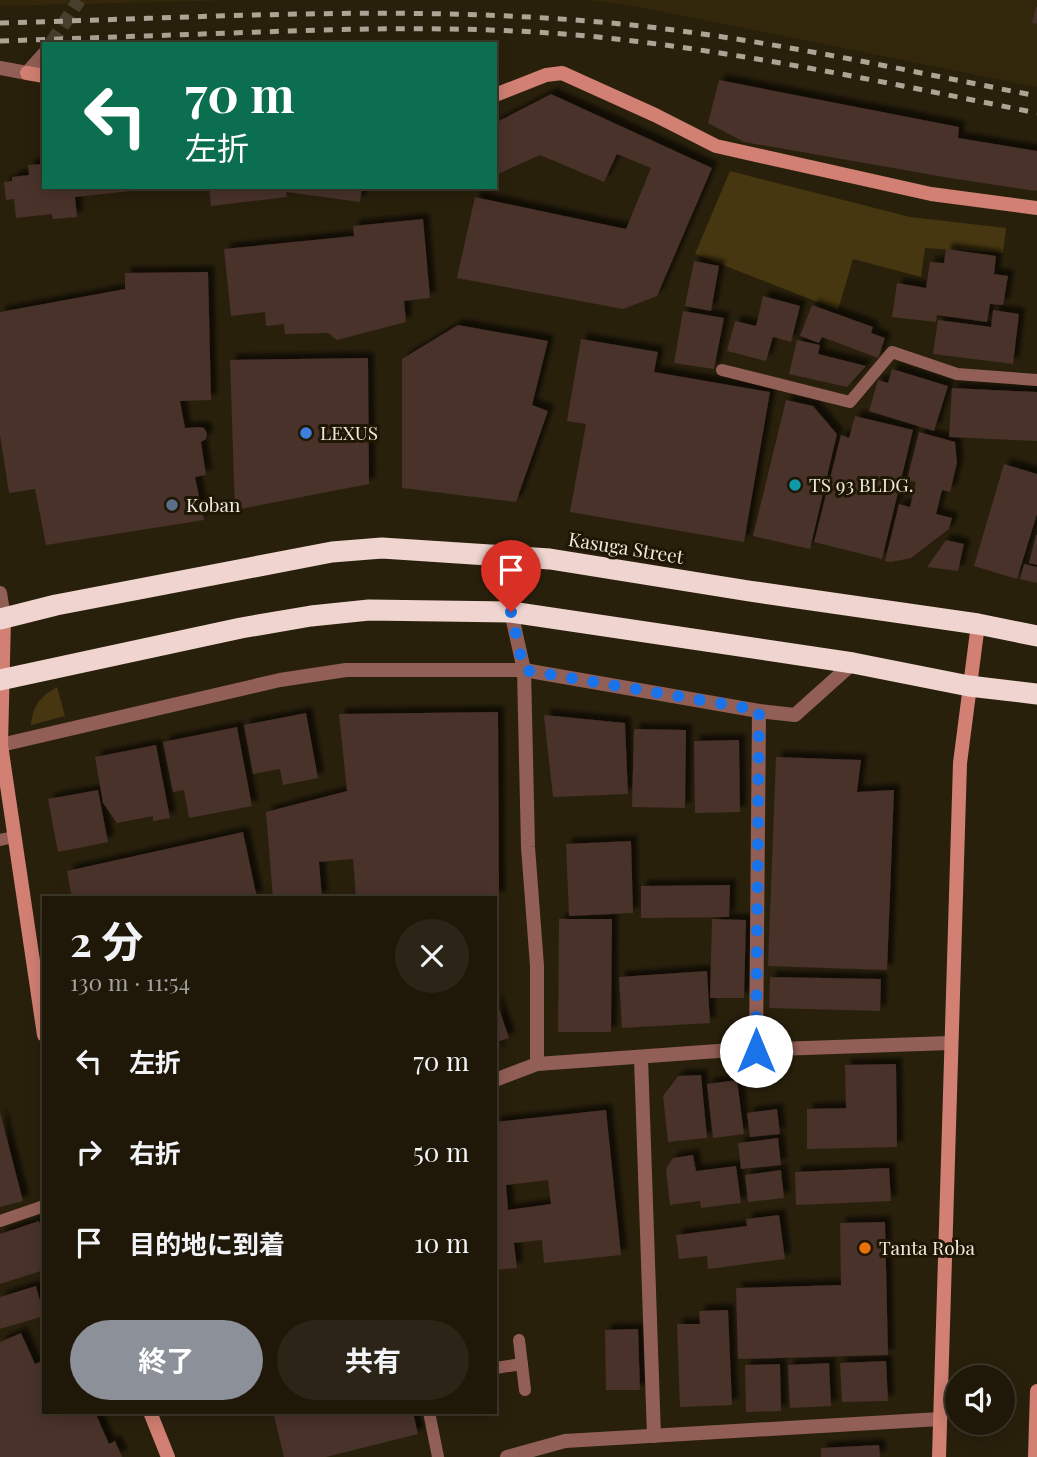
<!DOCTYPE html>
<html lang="ja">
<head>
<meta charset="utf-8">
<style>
	:root { --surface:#1f1809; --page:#2c2517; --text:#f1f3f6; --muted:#a1a09c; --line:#3c372a; --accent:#8c9099 }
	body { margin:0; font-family:"Playfair Display","Noto Sans JP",serif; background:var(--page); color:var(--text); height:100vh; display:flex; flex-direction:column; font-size:26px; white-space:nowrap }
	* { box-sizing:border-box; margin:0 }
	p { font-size:23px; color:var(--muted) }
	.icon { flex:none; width:38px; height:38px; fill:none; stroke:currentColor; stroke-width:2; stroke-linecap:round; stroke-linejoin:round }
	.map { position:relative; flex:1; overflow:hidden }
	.details { position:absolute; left:42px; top:896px; width:455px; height:518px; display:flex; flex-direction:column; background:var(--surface); border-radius:0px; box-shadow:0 4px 18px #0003,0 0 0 2px var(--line) }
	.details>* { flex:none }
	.top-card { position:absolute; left:42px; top:42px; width:455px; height:147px; border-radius:0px; box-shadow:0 4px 18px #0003,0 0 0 2px var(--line); background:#0b6e4f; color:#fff; overflow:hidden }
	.buttons { position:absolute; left:945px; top:1365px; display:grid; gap:14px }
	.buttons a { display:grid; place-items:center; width:70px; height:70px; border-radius:50%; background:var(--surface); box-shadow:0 4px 18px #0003,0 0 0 2px var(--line); font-size:35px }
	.pin { position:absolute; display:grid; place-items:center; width:60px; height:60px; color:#fff; margin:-72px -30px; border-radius:50% 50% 50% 0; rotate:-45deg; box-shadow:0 0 7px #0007 }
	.pin .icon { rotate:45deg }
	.me { position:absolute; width:77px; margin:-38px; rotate:0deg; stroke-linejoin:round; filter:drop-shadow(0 0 5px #0008) }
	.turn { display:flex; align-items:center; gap:24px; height:147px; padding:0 28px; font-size:32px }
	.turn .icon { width:91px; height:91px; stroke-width:2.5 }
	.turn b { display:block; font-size:49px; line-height:60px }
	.round { display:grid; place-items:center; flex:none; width:74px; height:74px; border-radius:37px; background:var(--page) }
	.headline { display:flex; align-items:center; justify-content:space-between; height:119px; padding:0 28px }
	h1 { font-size:42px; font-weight:700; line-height:52px }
	.cta { display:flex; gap:14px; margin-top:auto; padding:14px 28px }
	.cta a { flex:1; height:80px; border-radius:42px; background:var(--accent); color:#fff; font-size:28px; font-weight:700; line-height:80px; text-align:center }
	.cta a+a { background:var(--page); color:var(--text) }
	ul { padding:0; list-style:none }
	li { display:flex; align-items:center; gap:21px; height:91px; padding:0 28px }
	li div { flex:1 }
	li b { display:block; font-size:26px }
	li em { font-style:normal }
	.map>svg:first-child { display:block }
</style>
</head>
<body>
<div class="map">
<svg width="1037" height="1457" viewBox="0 0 1037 1457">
	<defs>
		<filter id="shadow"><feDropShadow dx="6" dy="-6" stdDeviation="2" flood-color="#0009"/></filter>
	</defs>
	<rect width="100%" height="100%" fill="#29200c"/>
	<!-- built -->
	<g fill="#32260b">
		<polygon points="0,0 241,0 0,6"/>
		<polygon points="587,0 1037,0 1037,87 633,6"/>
	</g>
	<!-- green -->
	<g fill="#473710">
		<polygon points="730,171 910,217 1006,228 1003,253 925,248 921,277 853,259 838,310 695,254"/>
		<path d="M57,687L65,716L31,725C33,705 40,697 57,687Z"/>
	</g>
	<!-- building -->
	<g fill="#48312b" fill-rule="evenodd" filter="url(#shadow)">
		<polygon points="1036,7 1037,7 1037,24 1032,23"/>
		<polygon points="719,80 959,127 958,138 1037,151 1037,190 1036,191 950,178 744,142 708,123"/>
		<polygon points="551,94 712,168 657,296 623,309 457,278 475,197 626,229 651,168 617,154 604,182 540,155 498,174 495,169 495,123"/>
		<polygon points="44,164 44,187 150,187 150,189 75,197 77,217 53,219 52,214 16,218 14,199 6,200 4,182 12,181 12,177 29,175 28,165"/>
		<polygon points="209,187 362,187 360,202 286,192 287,197 211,206"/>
		<polygon points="423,219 430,298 404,301 406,322 337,340 328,333 285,334 284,324 266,326 265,312 231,316 224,249 354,236 353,226"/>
		<polygon points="946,249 996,256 994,274 1008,276 1003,305 990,304 987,322 937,315 936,322 892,317 897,283 926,288 930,262 944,263"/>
		<polygon points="694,261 719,266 711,311 685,306"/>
		<polygon points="208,272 211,400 180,401 185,428 199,427 204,428 207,433 206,439 201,442 206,475 195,477 204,520 46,545 35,489 9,493 0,435 0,312 125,289 125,273"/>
		<polygon points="763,296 800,306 791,342 773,337 766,361 727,351 735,321 756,326"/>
		<polygon points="812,305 873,327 871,333 885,338 878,358 822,337 819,343 800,336"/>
		<polygon points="993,310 1019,314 1013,364 933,354 938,320 991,327"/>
		<polygon points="683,311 724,318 714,369 674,363"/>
		<polygon points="458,325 548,341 532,405 548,411 516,502 402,488 402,359"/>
		<polygon points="581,339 658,352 654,372 770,392 744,542 570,512 586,424 567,421"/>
		<polygon points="797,340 820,345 818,354 866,366 847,387 789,374"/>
		<polygon points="368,358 369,484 235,510 230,360"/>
		<polygon points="892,369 948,386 934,431 869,411 878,380 888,383"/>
		<polygon points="952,388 1037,392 1037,441 949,437"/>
		<polygon points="786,400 813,406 837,434 810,549 753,536"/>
		<polygon points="855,416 913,430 882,559 814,542 841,435 849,438"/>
		<polygon points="919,432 955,442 957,463 950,492 942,490 936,514 952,518 949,529 911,558 891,562 885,561 899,504 910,507 916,482 907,480"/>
		<polygon points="1004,464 1037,474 1037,514 1017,579 974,566"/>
		<polygon points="1036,535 1037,535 1037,565 1029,563"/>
		<polygon points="946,540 964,544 958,571 927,567"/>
		<polygon points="1024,564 1037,567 1037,583 1020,579"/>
		<polygon points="498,712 499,897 356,898 353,859 319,862 322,898 273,898 266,812 347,791 339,714"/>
		<polygon points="306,713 318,778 283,785 280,769 253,774 244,725"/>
		<polygon points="544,715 625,723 628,794 553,797"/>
		<polygon points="237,727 252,806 189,818 184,790 173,792 163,742"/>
		<polygon points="634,729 686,730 685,808 632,807"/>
		<polygon points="739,740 740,812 695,813 694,741"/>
		<polygon points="156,745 170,818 153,821 153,816 117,823 103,803 95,757"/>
		<polygon points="776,757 861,760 857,792 894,790 887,970 768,966"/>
		<polygon points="98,790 108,842 58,852 48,799"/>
		<polygon points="243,832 257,898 72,898 67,871"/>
		<polygon points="631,841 633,913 569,916 566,844"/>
		<polygon points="730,885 729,917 641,918 641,886"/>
		<polygon points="559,919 612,919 611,1032 558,1032"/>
		<polygon points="712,919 746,920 744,998 710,998"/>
		<polygon points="707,971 710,1023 622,1028 619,977"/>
		<polygon points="770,977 881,979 880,1011 769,1008"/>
		<polygon points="495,997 509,1038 496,1042 499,1052 495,1053"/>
		<polygon points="896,1064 897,1147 807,1149 807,1109 846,1108 845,1065"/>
		<polygon points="701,1075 707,1138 668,1142 663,1096 678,1076"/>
		<polygon points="737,1080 744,1134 713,1138 707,1084"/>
		<polygon points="777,1109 780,1134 750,1137 747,1113"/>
		<path d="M606,1110L621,1255L544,1263L542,1240L514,1243L517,1268L495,1270V1122ZM548,1180L551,1204L508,1210L506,1185Z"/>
		<polygon points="0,1112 23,1201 0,1207"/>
		<polygon points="778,1138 781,1165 741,1169 738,1143"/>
		<polygon points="693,1155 696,1171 736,1166 741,1203 701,1208 700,1201 670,1205 666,1169 673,1158"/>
		<polygon points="889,1168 891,1201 796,1205 795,1172"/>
		<polygon points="781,1170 784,1198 748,1202 745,1175"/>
		<polygon points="779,1215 785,1259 708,1269 707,1256 679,1259 676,1235 747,1226 746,1219"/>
		<polygon points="39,1221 44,1236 44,1270 0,1284 0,1234"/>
		<polygon points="885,1222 888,1355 738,1359 736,1288 841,1285 840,1223"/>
		<polygon points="36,1286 44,1316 0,1329 0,1297"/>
		<polygon points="728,1310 732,1405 680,1407 677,1324 700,1324 699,1311"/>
		<polygon points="638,1329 640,1390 606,1390 605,1330"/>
		<polygon points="21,1333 35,1364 44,1360 44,1412 95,1412 109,1444 115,1441 122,1457 0,1457 0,1342"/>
		<polygon points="886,1361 888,1401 842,1402 840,1363"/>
		<polygon points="829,1363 831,1406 790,1408 788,1365"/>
		<polygon points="780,1364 781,1411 746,1412 745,1365"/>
		<polygon points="273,1412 413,1412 418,1434 326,1457 284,1457"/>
		<polygon points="879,1445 880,1457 821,1457 821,1448"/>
	</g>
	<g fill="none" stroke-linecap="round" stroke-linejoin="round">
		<!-- street-tunnel -->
		<polyline stroke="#473e2c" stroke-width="14" stroke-dasharray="14 7" stroke-linecap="butt" points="51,44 79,0"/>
		<!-- lane -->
		<g stroke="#925f56" stroke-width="12">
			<polyline points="722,370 850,402 892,352 957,374 1037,380"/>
			<polyline points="0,840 14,837"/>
			<polyline points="0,1221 44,1206"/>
			<polyline points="519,1340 525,1390"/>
			<polyline points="495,1368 522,1364"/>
			<polyline points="429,1412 438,1457"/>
		</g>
		<!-- street -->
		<g stroke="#925f56" stroke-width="14">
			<polyline points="0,68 27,73 44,54"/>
			<polyline points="0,593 4,617"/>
			<polyline points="511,612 524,670 528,847 537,966 537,1064"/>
			<polyline points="1,745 280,680 346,670 524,670 759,711 795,715 853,663"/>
			<polyline points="756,1051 759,711"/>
			<polyline points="641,1058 654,1436"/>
			<polyline points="495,1080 537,1064 718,1051 950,1043"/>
			<polyline points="507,1457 565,1441 940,1419"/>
		</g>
		<!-- secondary -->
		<g stroke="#d28073" stroke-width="14">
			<polyline points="27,73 44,76"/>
			<polyline points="495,95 546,75 562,73 655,115 716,146 931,194 1037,208"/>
			<polyline points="4,617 1,745 44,1035"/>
			<polyline points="150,1412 168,1457"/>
			<polyline points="939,1457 960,763 978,624"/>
			<polyline points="1035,1457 1037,1391"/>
		</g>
		<!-- highway -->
		<g stroke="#efd4cf" stroke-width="21">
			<polyline points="0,619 56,605 332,552 382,548 550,559 749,591 978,624 1037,636"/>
			<polyline points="0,680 241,628 311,616 369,610 511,612 853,663 969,686 1037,694"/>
		</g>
		<!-- rail -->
		<g stroke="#aca596" stroke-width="5" stroke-dasharray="9 9" stroke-linecap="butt">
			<path d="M0,23C196,18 392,5 588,21C739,33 888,67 1037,96"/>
			<path d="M0,41C87,38 173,35 260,32C369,28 478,26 588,36C739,51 888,83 1037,113"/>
		</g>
	</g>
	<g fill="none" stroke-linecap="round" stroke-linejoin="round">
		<!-- route -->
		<polyline stroke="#1a73e8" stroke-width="12" stroke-dasharray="0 21.6" points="511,612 524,670 759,710 756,1051"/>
	</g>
	<!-- markers -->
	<circle fill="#3f7fe0" stroke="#1f1704" stroke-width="2.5" cx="306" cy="433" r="7"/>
	<circle fill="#0f9aa8" stroke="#1f1704" stroke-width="2.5" cx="795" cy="485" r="7"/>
	<circle fill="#5c6f8a" stroke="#1f1704" stroke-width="2.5" cx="172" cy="505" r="7"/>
	<circle fill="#e8710a" stroke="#1f1704" stroke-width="2.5" cx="865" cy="1248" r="7"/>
	<g text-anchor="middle" stroke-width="6" stroke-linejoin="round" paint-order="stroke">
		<!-- poi labels -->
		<g font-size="19" fill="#f0eade" stroke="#1f1704" text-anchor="start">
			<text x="320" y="440">LEXUS</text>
			<text x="809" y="492">TS 93 BLDG.</text>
			<text x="186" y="512">Koban</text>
			<text x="879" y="1255">Tanta Roba</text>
		</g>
		<!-- street labels -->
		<g font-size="19" fill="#f0eade" stroke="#1f1704">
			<text transform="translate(626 548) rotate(9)" y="7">Kasuga Street</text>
		</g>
	</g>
</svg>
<div class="buttons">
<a><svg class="icon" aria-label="sound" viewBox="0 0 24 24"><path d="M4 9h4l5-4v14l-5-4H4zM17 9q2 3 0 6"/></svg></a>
</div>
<div class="pin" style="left:511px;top:612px;background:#d93025"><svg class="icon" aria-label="arrive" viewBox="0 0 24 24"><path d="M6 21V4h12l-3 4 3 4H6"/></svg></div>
<svg class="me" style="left:756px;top:1051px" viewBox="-20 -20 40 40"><circle r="19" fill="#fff"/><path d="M0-13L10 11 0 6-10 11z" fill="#1a73e8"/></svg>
<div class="top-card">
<div class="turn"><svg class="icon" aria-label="left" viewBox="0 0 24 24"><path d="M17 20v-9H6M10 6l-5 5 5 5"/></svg><div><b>70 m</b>左折</div></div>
</div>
<section class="details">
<div class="headline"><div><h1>2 分</h1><p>130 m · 11:54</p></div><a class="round"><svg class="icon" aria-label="close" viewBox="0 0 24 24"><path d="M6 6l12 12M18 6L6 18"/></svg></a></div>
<ul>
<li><svg class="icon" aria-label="left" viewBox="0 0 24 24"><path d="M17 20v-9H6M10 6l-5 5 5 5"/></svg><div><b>左折</b></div><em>70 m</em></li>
<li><svg class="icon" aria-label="right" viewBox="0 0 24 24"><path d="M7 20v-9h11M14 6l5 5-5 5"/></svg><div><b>右折</b></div><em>50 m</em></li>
<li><svg class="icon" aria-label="arrive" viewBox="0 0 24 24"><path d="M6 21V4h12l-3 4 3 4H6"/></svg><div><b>目的地に到着</b></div><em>10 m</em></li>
</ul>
<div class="cta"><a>終了</a><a>共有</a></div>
</section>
</div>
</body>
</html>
